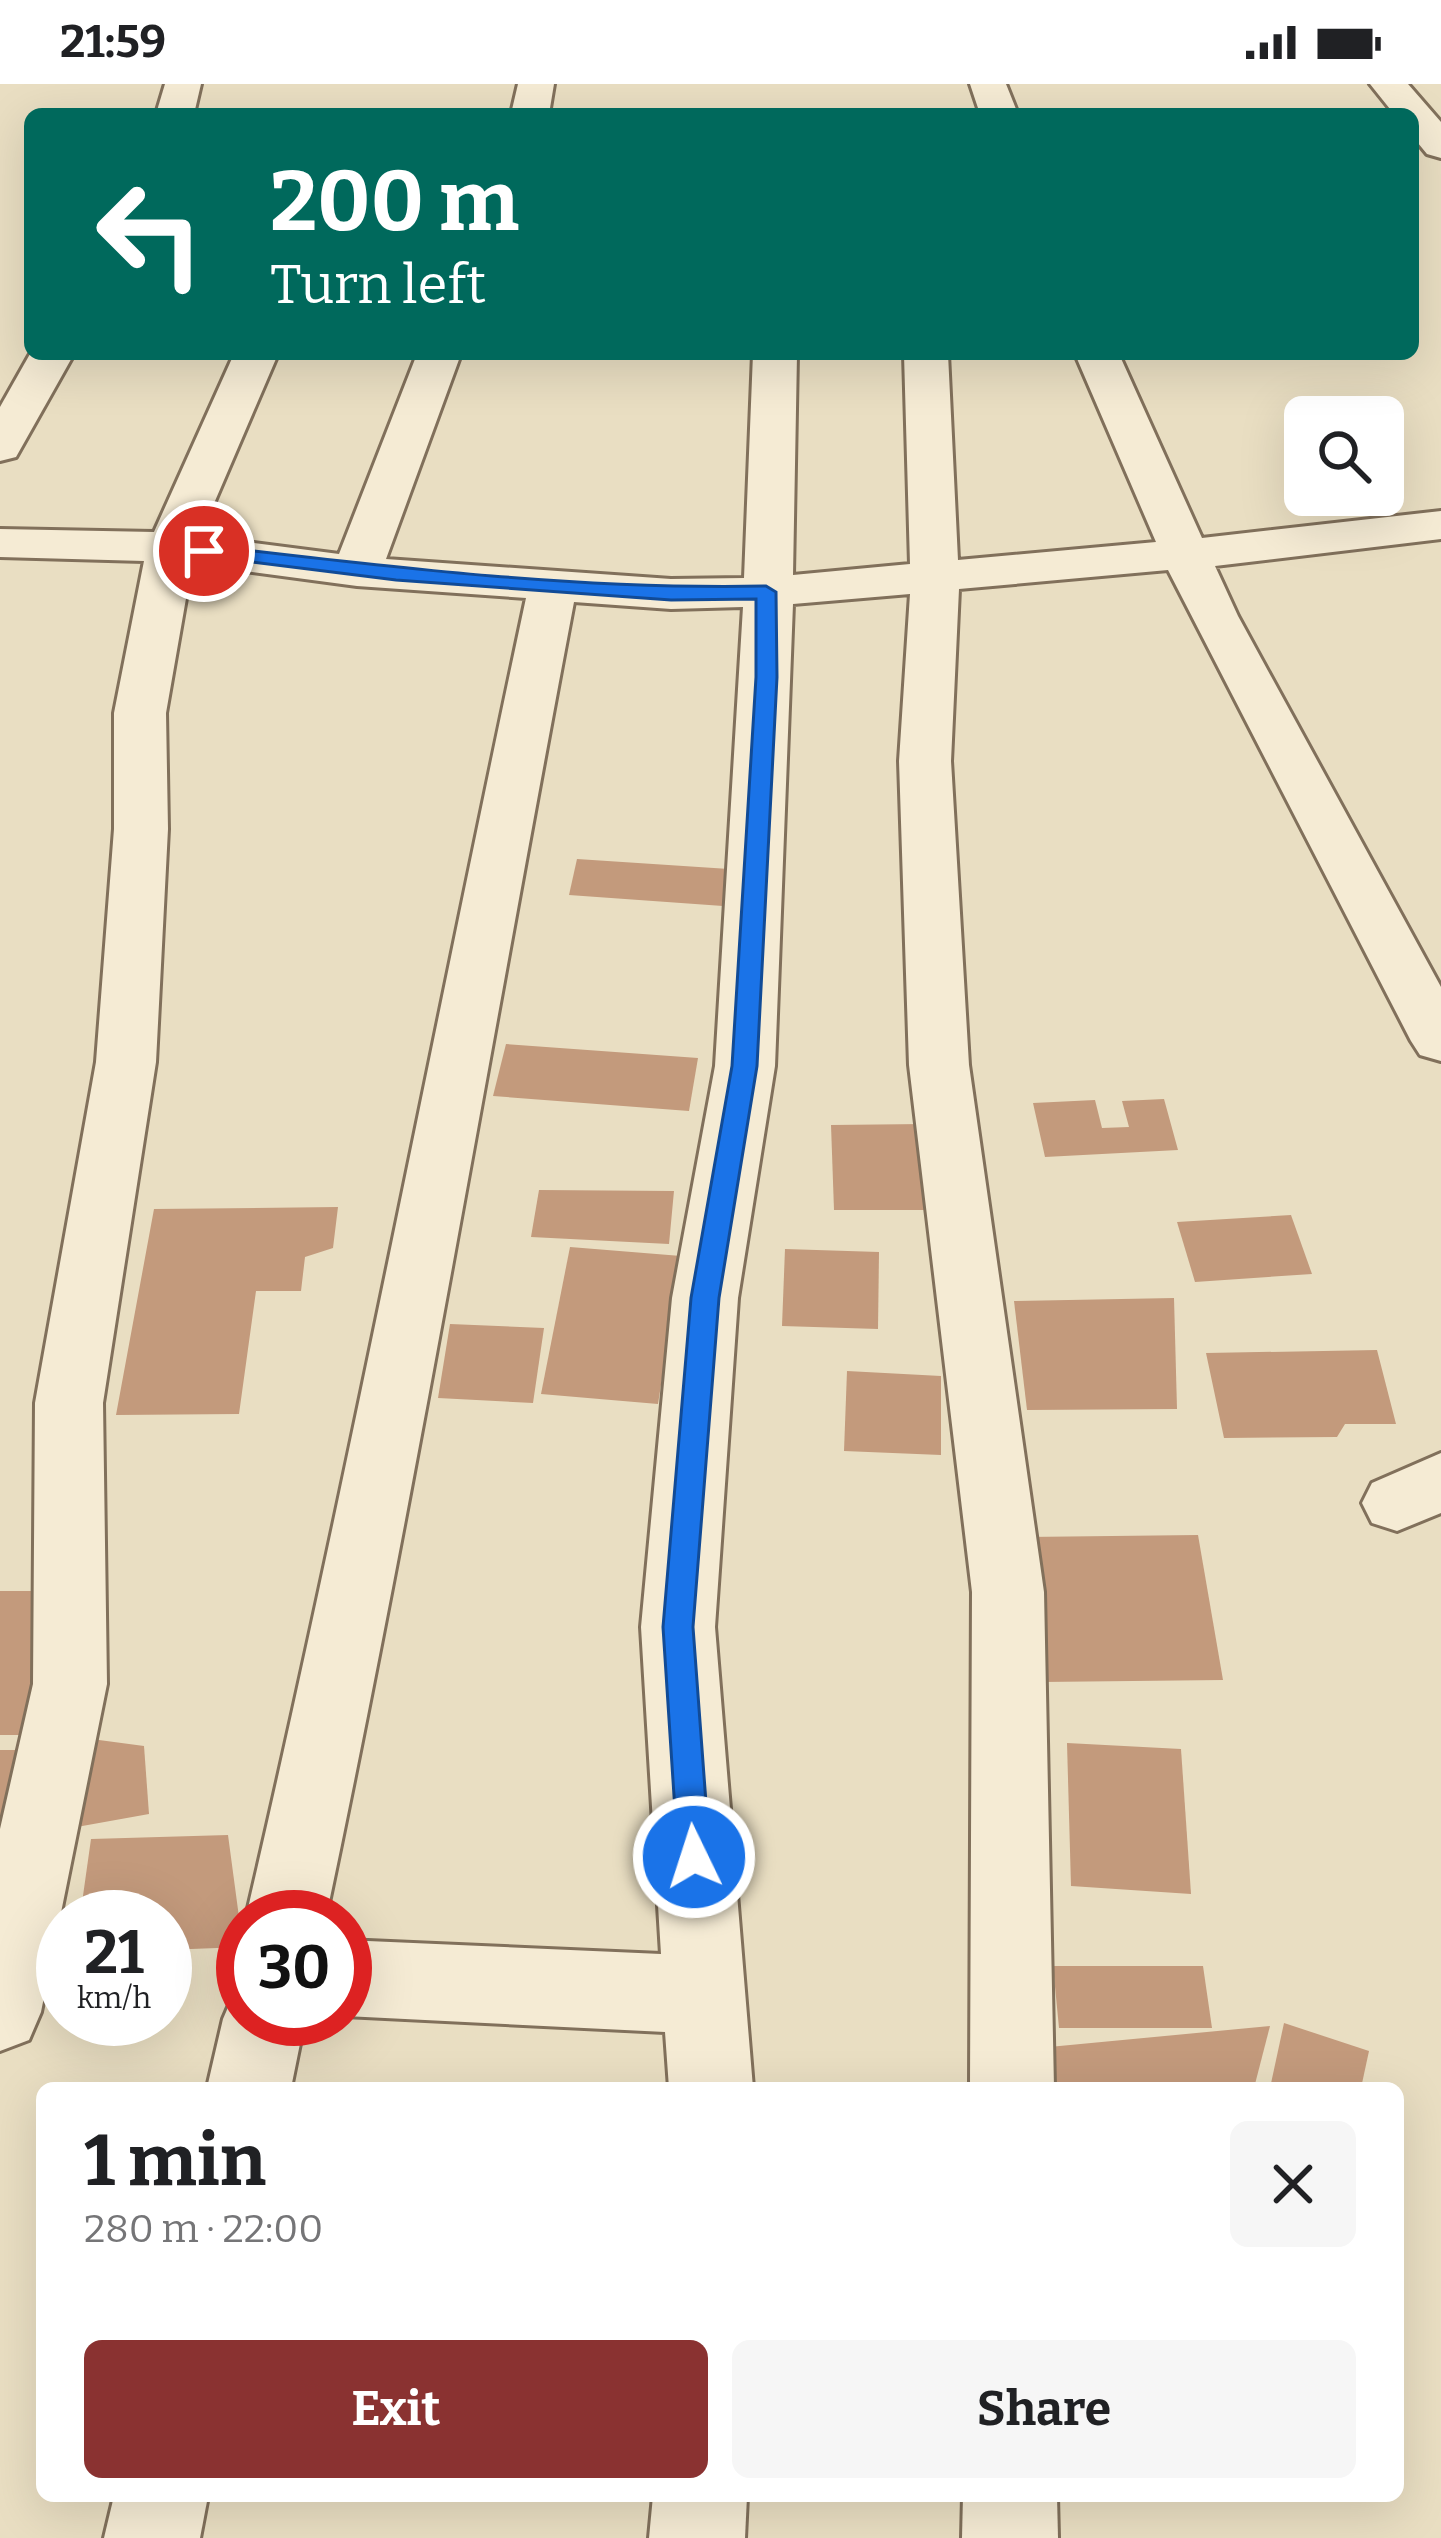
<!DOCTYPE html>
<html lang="en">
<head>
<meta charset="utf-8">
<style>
	:root { --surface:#fff; --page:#f6f6f6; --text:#202124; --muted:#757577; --accent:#8a3231 }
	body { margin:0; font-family:Bitter,serif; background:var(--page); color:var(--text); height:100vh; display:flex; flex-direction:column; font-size:45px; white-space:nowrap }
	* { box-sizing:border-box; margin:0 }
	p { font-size:39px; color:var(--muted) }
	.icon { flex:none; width:66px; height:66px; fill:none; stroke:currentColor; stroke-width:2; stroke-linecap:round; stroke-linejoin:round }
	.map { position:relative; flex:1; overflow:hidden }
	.details { position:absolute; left:36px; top:1998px; width:1368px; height:420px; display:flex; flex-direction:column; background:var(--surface); border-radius:18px; box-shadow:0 12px 48px #0002 }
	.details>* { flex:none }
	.guide { position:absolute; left:24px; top:24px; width:1395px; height:252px; border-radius:18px; box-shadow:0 12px 48px #0002; background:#00695c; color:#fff; overflow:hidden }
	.buttons { position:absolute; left:1284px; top:312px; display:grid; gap:24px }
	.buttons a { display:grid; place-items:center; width:120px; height:120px; border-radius:18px; background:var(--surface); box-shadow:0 12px 48px #0002; font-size:60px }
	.speed { position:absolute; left:36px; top:1806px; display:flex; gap:24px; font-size:60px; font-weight:700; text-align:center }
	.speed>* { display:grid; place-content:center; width:156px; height:156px; border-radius:50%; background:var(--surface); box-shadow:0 12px 48px #0002; line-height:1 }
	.speed small { font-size:30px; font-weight:400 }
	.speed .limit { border:18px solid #d22; background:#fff; color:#111 }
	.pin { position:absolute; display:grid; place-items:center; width:102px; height:102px; color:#fff; margin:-51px; border:6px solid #fff; border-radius:50%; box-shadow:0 3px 12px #0007 }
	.me { position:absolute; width:132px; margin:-66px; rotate:356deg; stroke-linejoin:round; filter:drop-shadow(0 0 9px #0008) }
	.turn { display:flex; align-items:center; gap:42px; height:252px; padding:0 48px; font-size:54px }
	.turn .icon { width:156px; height:156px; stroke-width:2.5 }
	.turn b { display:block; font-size:84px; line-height:102px }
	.round { display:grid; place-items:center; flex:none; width:126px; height:126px; border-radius:18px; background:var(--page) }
	.headline { display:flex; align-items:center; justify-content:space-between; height:204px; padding:0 48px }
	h1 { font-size:72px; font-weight:700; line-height:90px }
	.button { display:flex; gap:24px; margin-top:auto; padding:24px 48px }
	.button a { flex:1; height:138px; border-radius:18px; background:var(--accent); color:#fff; font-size:48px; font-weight:700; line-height:138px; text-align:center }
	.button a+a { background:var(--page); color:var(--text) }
	.status { display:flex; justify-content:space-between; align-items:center; height:84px; padding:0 60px; background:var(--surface); direction:ltr }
	.status svg { height:33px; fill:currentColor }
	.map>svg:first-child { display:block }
</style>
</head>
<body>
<div class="status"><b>21:59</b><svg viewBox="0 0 49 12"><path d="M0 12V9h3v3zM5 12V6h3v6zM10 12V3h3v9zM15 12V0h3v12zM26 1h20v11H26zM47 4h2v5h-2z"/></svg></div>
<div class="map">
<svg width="1441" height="2454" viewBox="0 0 1441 2454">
	<rect width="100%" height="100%" fill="#e9dec2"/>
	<!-- building -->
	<g fill="#c39a7c">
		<polygon points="577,775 729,785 723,822 569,811"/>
		<polygon points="506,960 698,974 689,1027 493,1012"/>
		<polygon points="1164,1015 1178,1066 1045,1073 1033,1019 1095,1016 1102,1044 1129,1043 1122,1017"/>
		<polygon points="924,1040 930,1126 834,1126 831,1041"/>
		<polygon points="539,1106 674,1107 669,1160 531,1153"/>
		<polygon points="338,1123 333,1164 305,1173 301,1207 256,1207 239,1330 116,1331 154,1125"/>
		<polygon points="1291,1131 1312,1190 1195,1198 1177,1138"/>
		<polygon points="570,1163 681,1172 658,1320 541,1310"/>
		<polygon points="785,1165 879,1168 878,1245 782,1242"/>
		<polygon points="1174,1214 1177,1325 1027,1326 1014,1217"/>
		<polygon points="450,1240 544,1244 533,1319 438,1314"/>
		<polygon points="1377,1266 1396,1340 1345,1340 1337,1353 1224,1354 1206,1269"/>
		<polygon points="847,1287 941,1292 941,1371 844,1367"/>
		<polygon points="1198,1451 1223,1596 1042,1598 1026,1453"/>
		<polygon points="0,1507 57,1507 23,1651 0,1651"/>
		<polygon points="84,1654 144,1662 149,1730 60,1746"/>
		<polygon points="1067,1659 1181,1665 1191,1810 1071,1802"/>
		<polygon points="0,1666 28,1666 4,1742 0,1742"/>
		<polygon points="228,1751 243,1863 165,1866 165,1833 80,1833 91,1755"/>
		<polygon points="1053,1882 1203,1882 1212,1944 1059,1944"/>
		<polygon points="1284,1939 1369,1967 1361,2004 1270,2004"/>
		<polygon points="1270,1942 1254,2004 1057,2004 1049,1963"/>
	</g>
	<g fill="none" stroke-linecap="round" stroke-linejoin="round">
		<!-- street casing -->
		<g stroke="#81705b" stroke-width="6">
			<g id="street">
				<polygon points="165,0 201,0 194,30 156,30"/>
				<polygon points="518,0 554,0 549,30 511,30"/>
				<polygon points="970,0 1006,0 1018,30 980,30"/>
				<polygon points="1370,0 1408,0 1441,38 1441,74 1427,70 1413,53 1413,30 1394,30"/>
				<polygon points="30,270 74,270 16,373 0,377 0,323"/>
				<path d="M234,270H278L200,452L339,470L417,270H461L386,475L671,495L744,494L753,270H797L793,491L910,480L904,270H948L958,476L1156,458L1075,270H1119L1202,454L1441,427V455L1215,482L1238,532L1441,903V977L1420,971L1411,957L1168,486L959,505L951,677L969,981L1044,1508L1054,2004H970L972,1508L909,981L899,677L910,510L793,520L775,982L738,1214L715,1543L753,2004H669L665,1948L345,1932V1856L661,1870L641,1543L672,1214L715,982L743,523L671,525L574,518C491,956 418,1396 326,1833H246C348,1395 432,954 526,514L357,502L192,480L166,629L168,745L156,978L103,1319L107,1600L41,1928L29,1956L0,1967V1745L33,1600L35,1319L96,978L114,745V629L144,477L0,473V445L154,448Z"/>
				<polygon points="1441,1369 1441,1429 1397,1447 1372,1439 1362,1419 1372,1399"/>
				<polygon points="243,1904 243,1935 305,1935 291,2004 207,2004 223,1935 235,1907"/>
				<polygon points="114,2412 208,2412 200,2454 104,2454"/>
				<polygon points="653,2412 747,2412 745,2454 649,2454"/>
				<polygon points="963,2412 1057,2412 1058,2454 962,2454"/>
			</g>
		</g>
		<!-- street -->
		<use href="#street" fill="#f5ebd4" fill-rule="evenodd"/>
	</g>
	<!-- route -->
	<path fill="#1a73e8" stroke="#114b97" stroke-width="3" d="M204,461C390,483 578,506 766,502L776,508L777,593L757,982L719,1214L693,1543L710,1773L705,1784L694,1788L682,1784L678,1773L663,1543L691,1214L732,982L756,593V515L671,516L396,496L197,471L194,467Z"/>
</svg>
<div class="buttons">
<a><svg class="icon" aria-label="search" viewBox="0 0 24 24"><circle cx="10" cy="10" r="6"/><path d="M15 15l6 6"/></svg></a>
</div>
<div class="speed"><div>21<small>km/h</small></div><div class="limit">30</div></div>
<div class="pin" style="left:204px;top:467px;background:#d93025"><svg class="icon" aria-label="arrive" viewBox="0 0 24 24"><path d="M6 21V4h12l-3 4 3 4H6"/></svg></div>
<svg class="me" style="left:694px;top:1773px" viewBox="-20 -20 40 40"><circle r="17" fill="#1a73e8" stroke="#fff" stroke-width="3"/><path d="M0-11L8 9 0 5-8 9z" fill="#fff"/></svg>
<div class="guide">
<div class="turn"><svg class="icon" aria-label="left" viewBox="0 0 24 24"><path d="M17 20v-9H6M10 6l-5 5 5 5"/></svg><div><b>200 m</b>Turn left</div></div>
</div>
<section class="details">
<div class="headline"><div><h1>1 min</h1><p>280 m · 22:00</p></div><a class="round"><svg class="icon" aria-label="close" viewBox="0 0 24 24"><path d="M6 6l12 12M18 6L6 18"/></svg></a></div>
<div class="button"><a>Exit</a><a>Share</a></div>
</section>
</div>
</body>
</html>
